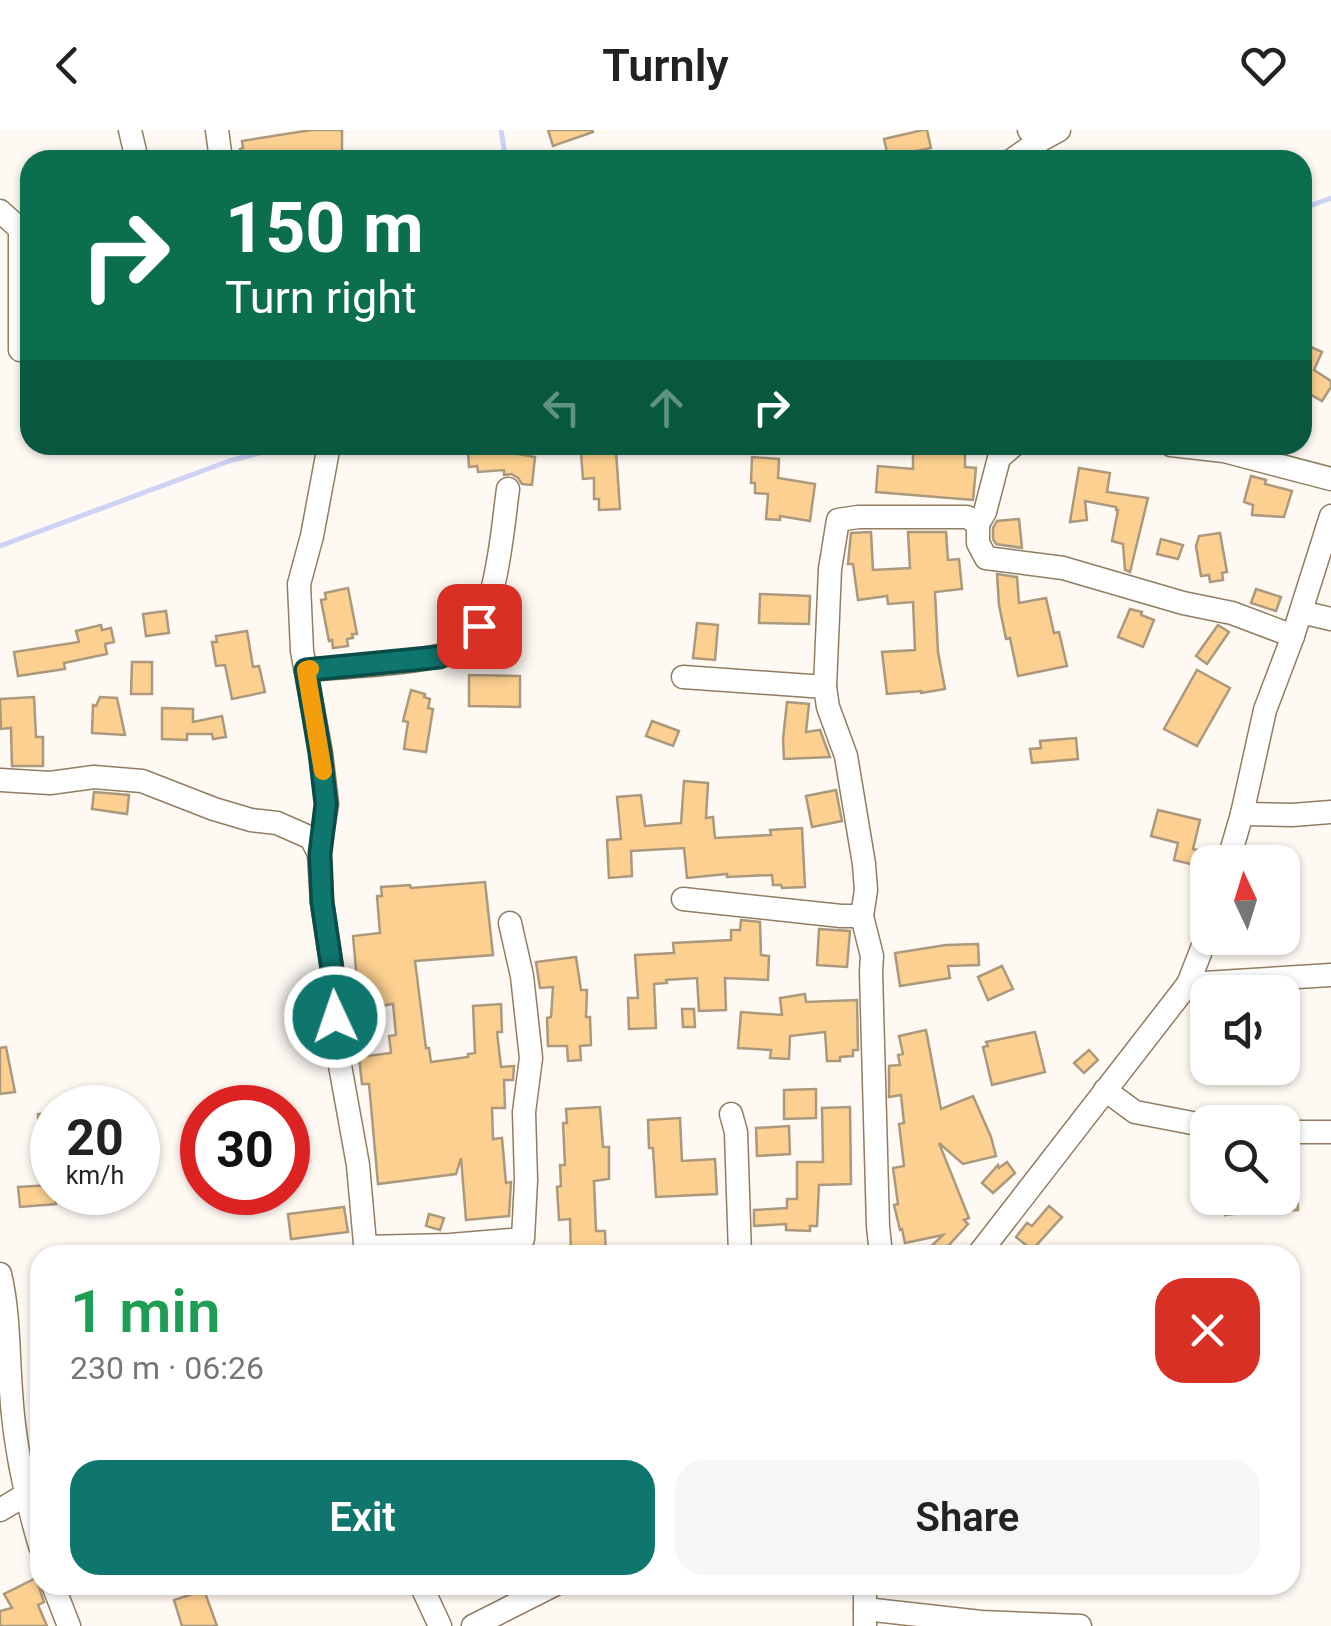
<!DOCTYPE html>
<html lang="en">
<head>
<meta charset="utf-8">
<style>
	:root { --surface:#fff; --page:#f6f6f6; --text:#222; --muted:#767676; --accent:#0f766e }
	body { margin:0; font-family:Roboto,sans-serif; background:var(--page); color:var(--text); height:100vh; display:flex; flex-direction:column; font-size:38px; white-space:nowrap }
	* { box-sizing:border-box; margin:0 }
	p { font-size:32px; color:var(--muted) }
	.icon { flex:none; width:55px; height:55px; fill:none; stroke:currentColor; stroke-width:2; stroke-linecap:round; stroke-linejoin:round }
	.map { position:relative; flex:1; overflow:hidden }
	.side { position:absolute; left:30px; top:1115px; width:1270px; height:350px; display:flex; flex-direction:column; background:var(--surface); border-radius:30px; box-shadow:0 2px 8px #0004 }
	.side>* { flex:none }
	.guide { position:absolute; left:20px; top:20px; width:1292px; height:305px; border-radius:30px; box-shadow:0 2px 8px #0004; background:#0b6e4f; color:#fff; overflow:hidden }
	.needle { width:65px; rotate:356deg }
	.fabs { position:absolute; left:1190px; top:715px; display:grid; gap:20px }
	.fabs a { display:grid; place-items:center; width:110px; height:110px; border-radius:20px; background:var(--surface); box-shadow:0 2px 8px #0004; font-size:50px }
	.speed { position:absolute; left:30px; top:955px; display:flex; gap:20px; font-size:50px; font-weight:700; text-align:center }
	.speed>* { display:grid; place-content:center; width:130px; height:130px; border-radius:50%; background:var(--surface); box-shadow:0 2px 8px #0004; line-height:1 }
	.speed small { font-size:25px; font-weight:400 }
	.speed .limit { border:15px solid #d22; background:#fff; color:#111 }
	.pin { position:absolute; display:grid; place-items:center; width:85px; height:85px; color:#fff; margin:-42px; border-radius:20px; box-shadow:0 5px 15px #0006 }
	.me { position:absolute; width:110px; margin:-55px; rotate:357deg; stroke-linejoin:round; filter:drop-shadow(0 0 8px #0008) }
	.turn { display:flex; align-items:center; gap:35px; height:210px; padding:0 40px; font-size:45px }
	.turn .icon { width:130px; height:130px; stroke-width:2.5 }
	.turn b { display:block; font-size:70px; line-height:85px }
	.lanes { display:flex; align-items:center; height:95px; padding:0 40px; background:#0003; justify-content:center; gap:50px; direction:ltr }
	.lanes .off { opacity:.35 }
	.round { display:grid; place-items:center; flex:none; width:105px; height:105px; border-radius:30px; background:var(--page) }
	.headline { display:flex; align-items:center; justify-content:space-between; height:170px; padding:0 40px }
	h1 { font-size:60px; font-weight:600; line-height:75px; color:#1e9e55 }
	.button { display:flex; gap:20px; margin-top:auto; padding:20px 40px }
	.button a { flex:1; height:115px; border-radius:30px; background:var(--accent); color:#fff; font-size:40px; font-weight:600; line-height:115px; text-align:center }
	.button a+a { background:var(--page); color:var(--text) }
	header { display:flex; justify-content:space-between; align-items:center; height:130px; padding:0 40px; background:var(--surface); font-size:45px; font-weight:600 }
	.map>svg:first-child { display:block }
</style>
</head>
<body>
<header><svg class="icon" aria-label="back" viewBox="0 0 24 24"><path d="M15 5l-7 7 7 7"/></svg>Turnly<svg class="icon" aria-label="heart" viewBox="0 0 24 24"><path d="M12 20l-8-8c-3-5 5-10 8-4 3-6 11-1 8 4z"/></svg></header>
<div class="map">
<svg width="1331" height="1496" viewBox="0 0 1331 1496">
	<rect width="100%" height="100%" fill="#fef9f3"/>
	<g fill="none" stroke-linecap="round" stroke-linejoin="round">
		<!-- stream -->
		<g stroke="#ced2f4" stroke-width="5">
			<polyline points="501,0 506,30"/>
			<polyline points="1302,144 1308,143 1304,78 1331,68"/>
			<polyline points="0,416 229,331 290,315"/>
		</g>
	</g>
	<!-- building -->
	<g fill="#fcd090" stroke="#ac997d" stroke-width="2.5">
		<polygon points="311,0 342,0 342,24 300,24 301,30 241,30 240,19 243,18 242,11"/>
		<polygon points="548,0 592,0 593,2 553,16"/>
		<polygon points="923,0 927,0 931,18 888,27 884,9"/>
		<polygon points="1302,213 1322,222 1314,240 1331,251 1331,257 1322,271 1306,262 1308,259 1305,258 1302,263"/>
		<polygon points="913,315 965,315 965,337 976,338 973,370 876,362 878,336 913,339"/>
		<polygon points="495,320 535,327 532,355 522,354 518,348 511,344 504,345 504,340 478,342 477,336 469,337 468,322"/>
		<polygon points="616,321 620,379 599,380 599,369 594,369 594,348 583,349 581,323"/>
		<polygon points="752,327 779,329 778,348 815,354 810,391 780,386 780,390 766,389 768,364 755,363 755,353 751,353"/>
		<polygon points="1079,338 1110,343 1107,362 1148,368 1130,442 1125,440 1123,414 1112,411 1118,380 1116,380 1116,377 1085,371 1087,390 1070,392"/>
		<polygon points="1251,346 1266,350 1265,354 1292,361 1284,387 1252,385 1253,375 1244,372"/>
		<polygon points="1019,389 1022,418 996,414 993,409 993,398 997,391"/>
		<polygon points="871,402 873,440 910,438 908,402 946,402 948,430 959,429 962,459 935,462 938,522 945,559 921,563 921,561 887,564 882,522 915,520 913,472 888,474 887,466 858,470 853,434 848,434 851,403"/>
		<polygon points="1220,403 1227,442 1222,443 1223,450 1210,452 1209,445 1201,446 1196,416 1199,406"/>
		<polygon points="1161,409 1183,415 1178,429 1157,424"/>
		<polygon points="997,444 1017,447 1019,473 1046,468 1054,503 1059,502 1067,536 1018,546 1010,508 1006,509 999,475"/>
		<polygon points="348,458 357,504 352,504 353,508 347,509 348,516 333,518 332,510 329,511 321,470 326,469 325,463"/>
		<polygon points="1256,459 1281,467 1276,481 1251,473"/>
		<polygon points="760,464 810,466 809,494 759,493"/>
		<polygon points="1130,479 1142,482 1141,485 1154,490 1143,517 1118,507"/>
		<polygon points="166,481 169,503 146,506 143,484"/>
		<polygon points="697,493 718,495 715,530 693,528"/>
		<polygon points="101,495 102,500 111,498 114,512 105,514 107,524 64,533 65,539 18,546 14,522 79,512 76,501"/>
		<polygon points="1218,495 1229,502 1207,534 1196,526"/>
		<polygon points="247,501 253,537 259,536 265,562 232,569 225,535 216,536 212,512 217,512 216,506"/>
		<polygon points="132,532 152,532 152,564 131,564"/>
		<polygon points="1197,540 1230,558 1197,616 1164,599"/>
		<polygon points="469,545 520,546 520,577 469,576"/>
		<polygon points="411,560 425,564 424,567 430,569 428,578 433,579 426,622 404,619 408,592 403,591"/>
		<polygon points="34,567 36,607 43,607 43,636 12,636 11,598 1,599 0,569"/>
		<polygon points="100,567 117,568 125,605 92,603 93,575 96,576"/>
		<polygon points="787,572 809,574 806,602 820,600 830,627 784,629 783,609"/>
		<polygon points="162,578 193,579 193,592 222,586 226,607 213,609 212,604 187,604 187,610 162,609"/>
		<polygon points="652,591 679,601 673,616 646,606"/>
		<polygon points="1076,608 1078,629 1032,633 1030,619 1041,618 1040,611"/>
		<polygon points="684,651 708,653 706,688 713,687 715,708 771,705 770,700 802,698 805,757 782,758 781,755 773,755 772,745 727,747 727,744 687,748 684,718 631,721 632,746 609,748 607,710 621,709 617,667 641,665 645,696 681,693"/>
		<polygon points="836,660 842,691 812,697 806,666"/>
		<polygon points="94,662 129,665 127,684 92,679"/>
		<polygon points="1158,680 1200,690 1193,719 1198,720 1195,735 1174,730 1178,713 1151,706"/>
		<polygon points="485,752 493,825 415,831 426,918 429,918 431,932 468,927 468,924 475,923 473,876 501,874 502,902 497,902 501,937 514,936 513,950 504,950 505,978 492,978 493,1009 502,1008 506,1053 511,1052 509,1086 466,1090 461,1028 456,1044 378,1054 369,954 362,954 359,927 391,923 389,906 396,905 393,874 354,880 350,851 357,850 353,806 380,803 377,766 382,766 381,757 410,755 411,758"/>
		<polygon points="741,790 760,792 761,825 769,826 768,850 725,848 726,880 699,881 697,848 666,850 667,853 654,854 656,898 629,899 628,868 638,868 635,825 674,823 673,813 731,810 731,800 740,800"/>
		<polygon points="819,799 850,801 847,837 817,835"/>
		<polygon points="978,814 979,835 948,836 950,848 900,856 895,823 946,815"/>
		<polygon points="576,827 581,860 587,860 586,887 590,887 591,915 580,916 581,930 568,931 567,916 548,916 547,888 551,887 553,857 540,858 536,832"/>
		<polygon points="1002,836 1013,859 988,870 978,847"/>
		<polygon points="805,864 806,872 857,870 858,920 853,920 853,926 840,927 840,931 827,931 825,902 790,906 789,929 770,928 771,920 738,918 741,882 782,885 780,868"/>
		<polygon points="682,879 694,879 695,897 683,897"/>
		<polygon points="926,900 941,979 973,966 991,1007 996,1026 963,1034 939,1013 969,1088 964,1090 968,1094 940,1125 922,1125 943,1105 905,1113 902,1099 900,1100 894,1075 898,1074 893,1038 904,1036 899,994 904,993 901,965 889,967 889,936 900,935 898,925 903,924 899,906"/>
		<polygon points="1035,902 1045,942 992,955 983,917 988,916 986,912"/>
		<polygon points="6,917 15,962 0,964 0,918"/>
		<polygon points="1089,920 1098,930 1084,943 1074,933"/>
		<polygon points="816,959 816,988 784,989 784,960"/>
		<polygon points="600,977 603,1017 609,1017 609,1049 594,1051 596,1101 605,1101 606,1125 571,1125 570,1089 559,1090 557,1057 561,1056 560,1035 565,1035 563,993 567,993 566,979"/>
		<polygon points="850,977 851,1054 819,1055 817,1096 810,1096 810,1101 786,1100 786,1094 754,1096 754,1080 787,1078 787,1069 797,1069 797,1032 823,1032 822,978"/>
		<polygon points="38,984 52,984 52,1016 39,1017"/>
		<polygon points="680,988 682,1031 715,1029 717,1064 656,1067 653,1018 649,1018 648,990"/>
		<polygon points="789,996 790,1024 757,1026 756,998"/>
		<polygon points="1007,1032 1015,1043 993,1063 982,1053 998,1035 999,1038"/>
		<polygon points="1296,1036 1298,1080 1270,1081 1270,1079 1225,1085 1223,1068 1282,1068 1282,1037"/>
		<polygon points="52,1055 56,1074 20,1077 18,1057"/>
		<polygon points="1049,1076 1062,1087 1032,1120 1016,1107 1027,1093 1032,1096"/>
		<polygon points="344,1077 348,1102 291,1109 288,1084"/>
		<polygon points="429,1084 444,1088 440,1100 426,1096"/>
		<polygon points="36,1448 44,1472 38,1475 47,1496 0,1496 0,1481 12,1478 4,1464"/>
		<polygon points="204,1460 217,1496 182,1496 174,1470"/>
	</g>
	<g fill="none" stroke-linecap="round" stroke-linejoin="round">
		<!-- minor casing -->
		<g stroke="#907d62" stroke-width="25">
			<g id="minor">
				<polyline points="130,0 137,30"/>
				<polyline points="217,0 221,30"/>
				<polyline points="1029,0 1039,11 1059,0"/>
				<polyline points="1012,30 1039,11"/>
				<polyline points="0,81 20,99 20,220"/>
				<polyline points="1171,315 1224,321 1331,349"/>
				<polyline points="978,394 985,382 999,328 1014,315"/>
				<polyline points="1301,482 1331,489"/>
				<path d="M306,540C336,537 438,533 459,519C497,495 502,401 508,359"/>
				<polyline points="683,547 825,557"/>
				<polyline points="0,650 50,653 94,647 142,651 214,679 251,690 277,693 311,708 319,724 322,772 332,839 339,930 358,1035 366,1125"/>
				<polyline points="1242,684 1292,685 1331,682"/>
				<polyline points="319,724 327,674 321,623 302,521 299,454 312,406 329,315"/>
				<polyline points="1228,732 1242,684 1265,580 1293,506 1331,386"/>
				<polyline points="683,769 841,786 862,786"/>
				<polyline points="1188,854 1331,845"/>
				<polyline points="1105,960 1135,982 1208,996"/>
				<polyline points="731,984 736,1002 740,1125"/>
				<polyline points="1282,1002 1331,1002"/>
				<polyline points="365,1117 450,1115 523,1109 526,1050 524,982 531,928 522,846 510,793"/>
				<polyline points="881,1125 878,1096 871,842 872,826 862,786 866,760 864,734 846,626 828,577 825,557 830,439 838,390 858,387 967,387 978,394 978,413 986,428 1063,438 1183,473 1232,483 1293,506"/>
				<polyline points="978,1125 1188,854 1208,803"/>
				<path d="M0,1144C9,1182 8,1222 11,1261C14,1314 25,1365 40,1416"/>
				<polyline points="0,1380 25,1365"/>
				<polyline points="53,1455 69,1496"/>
				<polyline points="421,1455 440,1496"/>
				<polyline points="865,1479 981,1492 1080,1496"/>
				<polyline points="473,1496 554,1455"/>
				<polyline points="865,1496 865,1455"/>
			</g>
		</g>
		<!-- minor -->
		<use href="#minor" stroke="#fff" stroke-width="22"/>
	</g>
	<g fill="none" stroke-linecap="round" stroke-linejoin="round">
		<!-- route casing -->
		<g stroke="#0a4d48" stroke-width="25">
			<polyline id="route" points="335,887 332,839 322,772 320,724 326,674 320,623 306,540 439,527 460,519 479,496"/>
		</g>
		<!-- route -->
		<use href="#route" stroke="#0f766e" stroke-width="18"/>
		<!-- slow -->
		<polyline stroke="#f59e0b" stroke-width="18" points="310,539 306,540 323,641"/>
	</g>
</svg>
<div class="fabs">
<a><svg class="needle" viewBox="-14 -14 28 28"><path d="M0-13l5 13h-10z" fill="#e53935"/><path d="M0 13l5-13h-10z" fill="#767676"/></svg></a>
<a><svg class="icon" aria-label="sound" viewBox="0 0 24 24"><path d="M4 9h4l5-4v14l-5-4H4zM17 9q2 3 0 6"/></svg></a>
<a><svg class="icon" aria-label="search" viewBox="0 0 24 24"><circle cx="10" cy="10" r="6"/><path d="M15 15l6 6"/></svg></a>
</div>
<div class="speed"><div>20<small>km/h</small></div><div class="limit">30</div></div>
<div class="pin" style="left:479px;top:496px;background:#d93025"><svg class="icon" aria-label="arrive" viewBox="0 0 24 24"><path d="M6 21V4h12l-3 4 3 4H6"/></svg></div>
<svg class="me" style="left:335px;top:887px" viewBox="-20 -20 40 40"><circle r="17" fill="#0f766e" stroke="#fff" stroke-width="3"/><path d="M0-11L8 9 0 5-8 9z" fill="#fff"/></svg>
<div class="guide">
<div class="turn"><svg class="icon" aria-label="right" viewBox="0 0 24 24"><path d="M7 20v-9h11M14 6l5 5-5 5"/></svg><div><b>150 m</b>Turn right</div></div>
<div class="lanes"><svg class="icon off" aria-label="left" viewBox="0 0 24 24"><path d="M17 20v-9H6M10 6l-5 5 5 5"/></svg><svg class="icon off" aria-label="ahead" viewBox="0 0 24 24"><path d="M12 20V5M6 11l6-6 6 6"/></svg><svg class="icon" aria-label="right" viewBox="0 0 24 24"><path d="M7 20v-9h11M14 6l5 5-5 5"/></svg></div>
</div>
<section class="side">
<div class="headline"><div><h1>1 min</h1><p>230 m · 06:26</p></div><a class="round" style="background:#d93025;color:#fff"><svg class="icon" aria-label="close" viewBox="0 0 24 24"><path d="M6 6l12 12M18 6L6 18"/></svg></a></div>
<div class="button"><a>Exit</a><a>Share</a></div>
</section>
</div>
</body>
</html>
